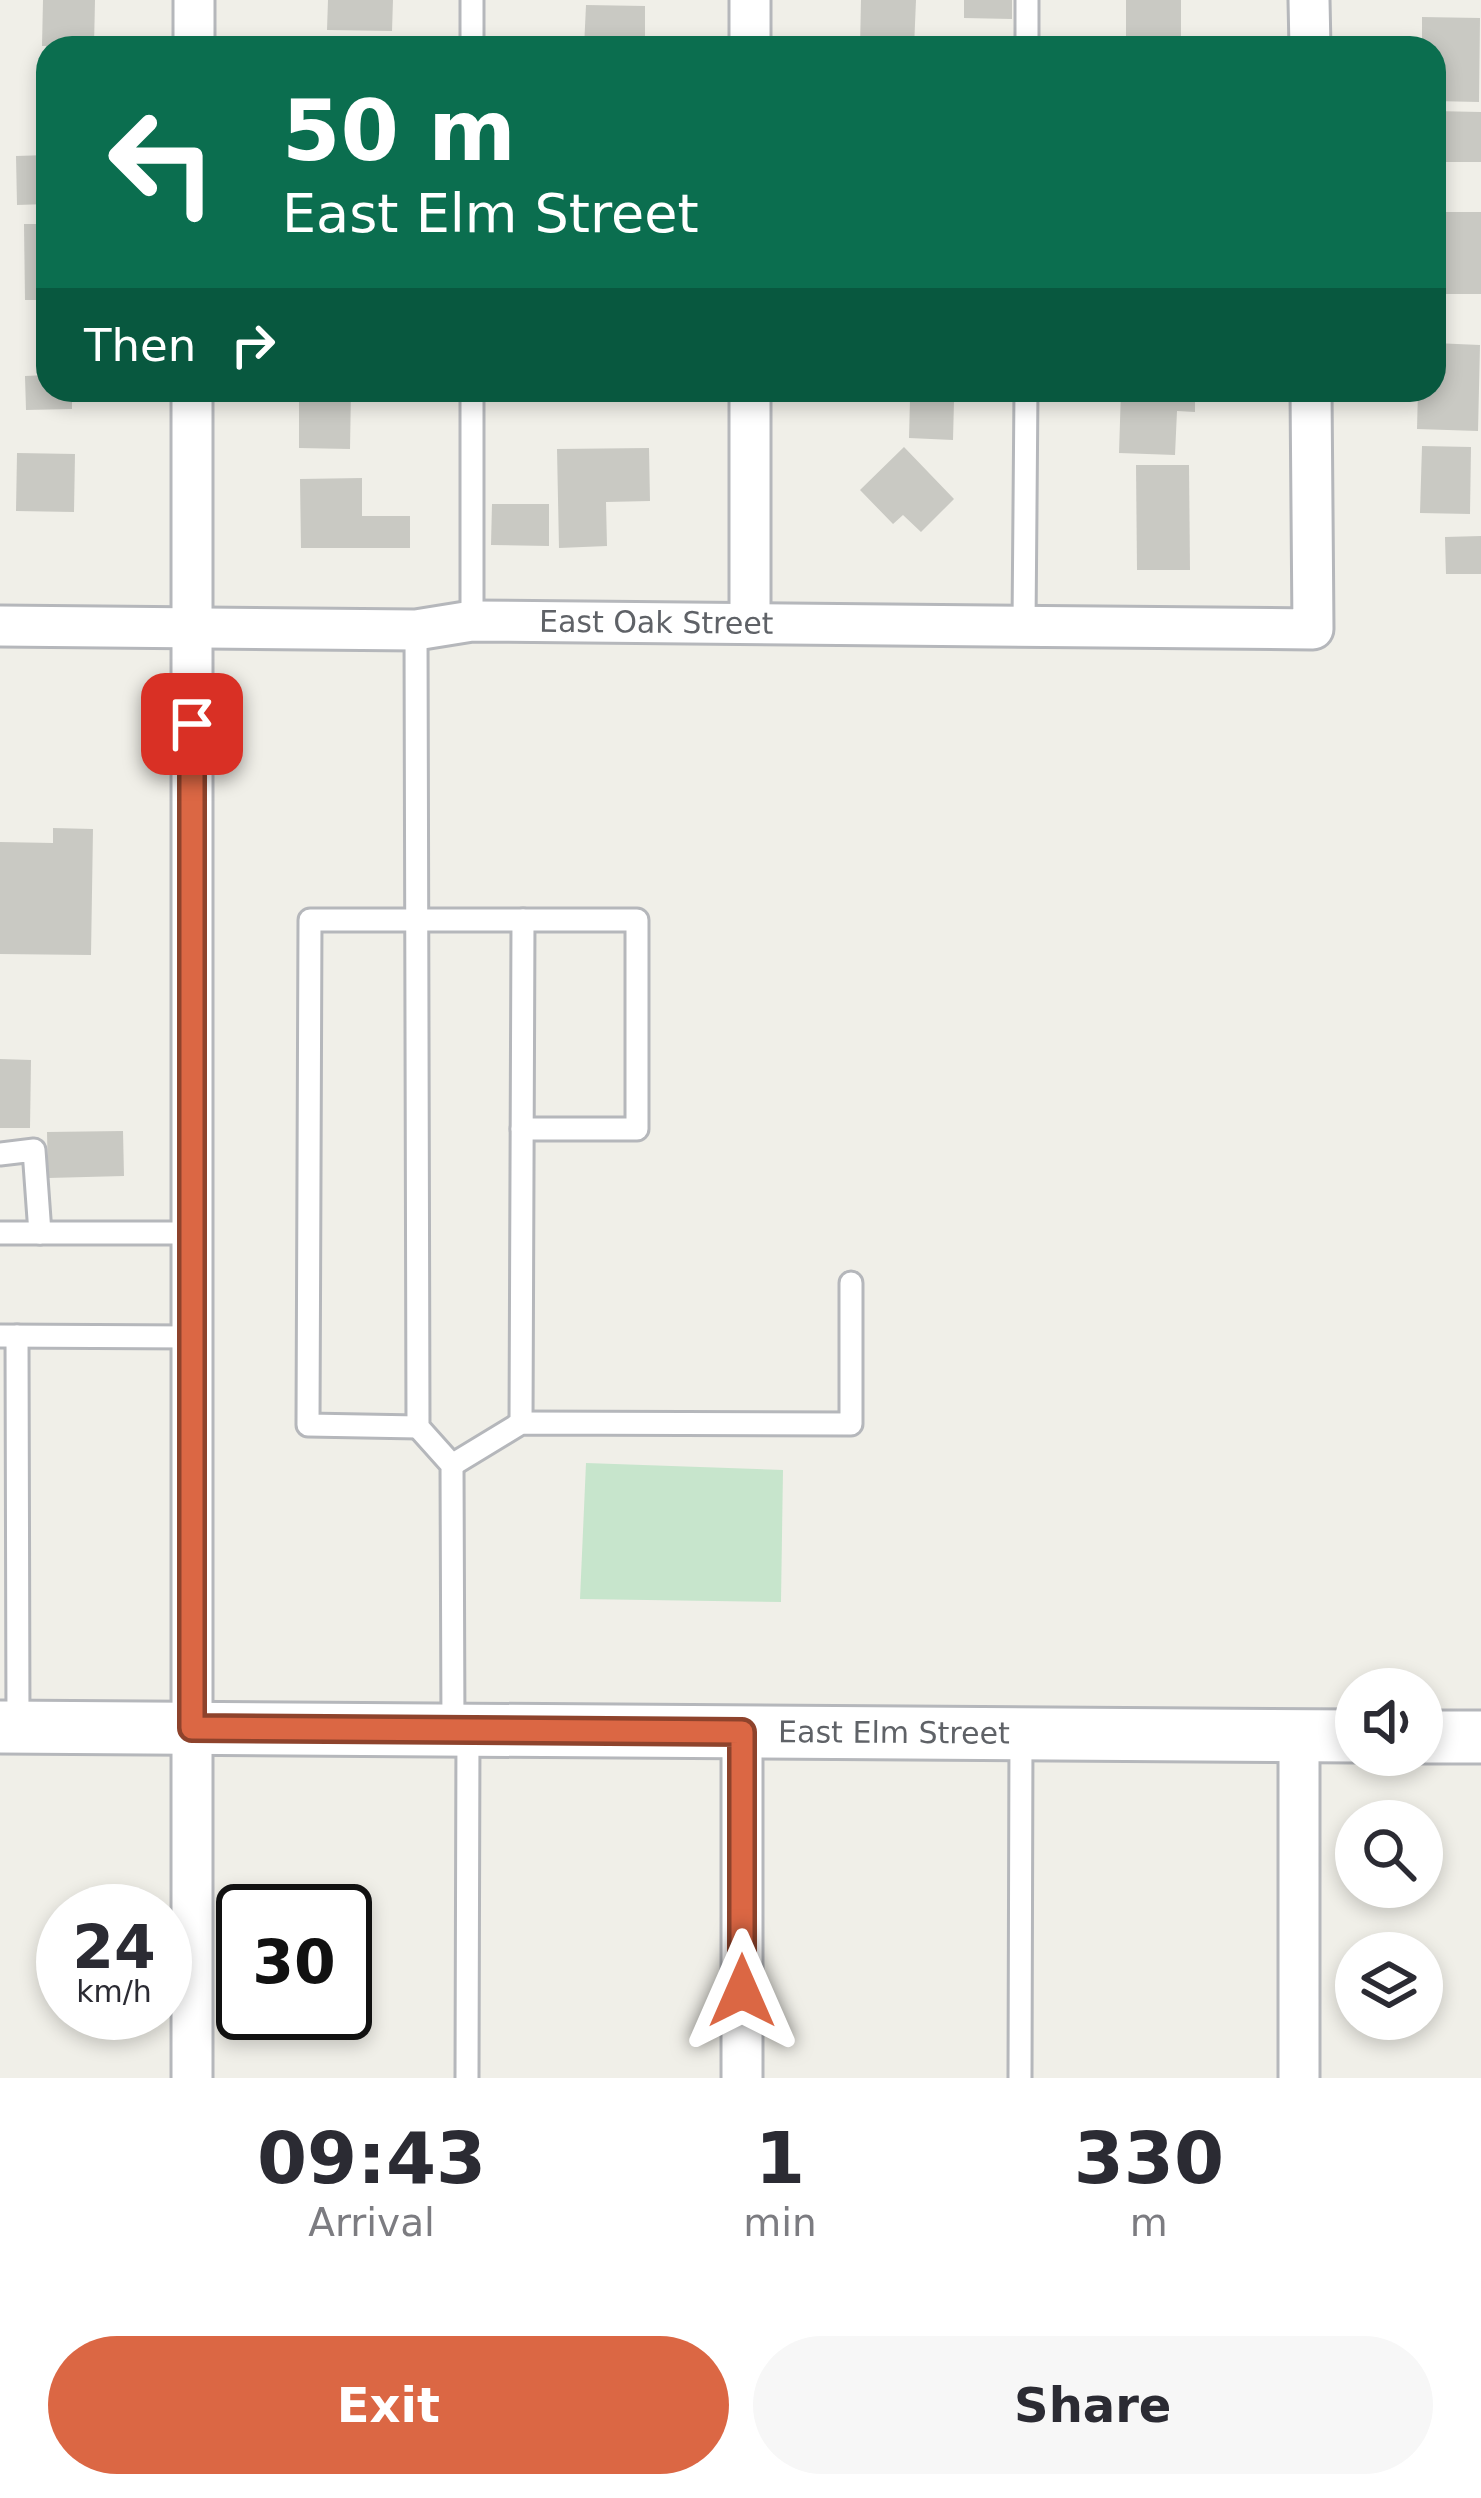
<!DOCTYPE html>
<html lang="en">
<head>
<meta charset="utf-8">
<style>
	:root { --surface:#fff; --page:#f7f7f7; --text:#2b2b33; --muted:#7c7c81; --accent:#db6744 }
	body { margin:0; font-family:"DejaVu Sans",sans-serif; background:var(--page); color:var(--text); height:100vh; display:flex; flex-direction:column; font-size:45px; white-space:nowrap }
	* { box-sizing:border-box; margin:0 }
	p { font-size:39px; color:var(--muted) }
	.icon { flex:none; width:66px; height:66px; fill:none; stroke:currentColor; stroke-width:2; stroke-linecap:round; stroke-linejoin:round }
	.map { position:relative; height:2078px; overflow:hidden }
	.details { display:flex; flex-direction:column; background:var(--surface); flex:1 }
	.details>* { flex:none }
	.banner { position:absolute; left:36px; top:36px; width:1410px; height:366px; border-radius:36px; box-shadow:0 6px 18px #0003; background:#0b6e4f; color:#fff; overflow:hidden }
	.fabs { position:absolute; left:1335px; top:1668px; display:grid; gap:24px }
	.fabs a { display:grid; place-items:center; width:108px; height:108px; border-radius:50%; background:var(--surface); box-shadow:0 6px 18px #0003; font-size:60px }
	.speed { position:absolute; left:36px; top:1884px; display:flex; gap:24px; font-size:60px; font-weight:700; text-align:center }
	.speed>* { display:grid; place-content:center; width:156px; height:156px; border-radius:50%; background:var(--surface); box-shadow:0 6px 18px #0003; line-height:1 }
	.speed small { font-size:30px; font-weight:400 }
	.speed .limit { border:6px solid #111; border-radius:18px; background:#fff; color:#111 }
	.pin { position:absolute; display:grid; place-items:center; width:102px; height:102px; color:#fff; margin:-51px; border-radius:24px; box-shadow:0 6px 18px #0006 }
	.me { position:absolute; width:132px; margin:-66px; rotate:0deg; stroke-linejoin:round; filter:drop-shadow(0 0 9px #0008) }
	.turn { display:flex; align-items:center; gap:42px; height:252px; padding:0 48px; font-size:54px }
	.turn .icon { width:156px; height:156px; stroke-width:2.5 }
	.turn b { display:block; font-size:84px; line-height:102px }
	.then { display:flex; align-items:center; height:114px; padding:0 48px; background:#0003; gap:24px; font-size:45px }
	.eta { display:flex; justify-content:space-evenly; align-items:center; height:204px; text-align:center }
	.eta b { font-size:72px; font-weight:700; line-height:84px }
	.primary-button { display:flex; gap:24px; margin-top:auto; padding:24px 48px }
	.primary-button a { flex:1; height:138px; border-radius:72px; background:var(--accent); color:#fff; font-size:48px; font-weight:700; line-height:138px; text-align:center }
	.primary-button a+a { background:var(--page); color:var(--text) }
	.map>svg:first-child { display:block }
</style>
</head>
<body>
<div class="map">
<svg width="1481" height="2078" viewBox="0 0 1481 2078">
	<rect width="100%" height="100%" fill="#f0efe8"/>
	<!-- green -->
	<polygon fill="#c7e5cc" points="586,1463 783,1470 781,1602 580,1599"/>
	<!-- building -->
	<g fill="#c9c9c3">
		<polygon points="43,0 95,0 94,47 42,46"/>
		<polygon points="328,0 393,0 392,31 327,30"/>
		<polygon points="861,0 916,0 914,48 860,48"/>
		<polygon points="964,0 1012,0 1012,19 964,18"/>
		<polygon points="1126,0 1181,0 1181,41 1200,40 1200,48 1126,48"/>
		<polygon points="586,5 645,6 645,48 584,48"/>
		<polygon points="1422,17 1480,18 1479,102 1434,101 1434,48 1422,48"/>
		<polygon points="42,63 48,63 48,122 40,122"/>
		<polygon points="1434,111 1481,112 1481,162 1434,162"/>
		<polygon points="48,155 48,204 17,205 16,156"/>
		<polygon points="1434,212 1481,212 1481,294 1437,294"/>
		<polygon points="24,224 48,224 48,300 25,300"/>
		<polygon points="1434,343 1480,345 1478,431 1417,429 1418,390 1434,390"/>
		<polygon points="48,375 48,390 88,390 88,399 72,400 72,409 26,410 25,376"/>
		<polygon points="299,390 351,390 350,449 299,448"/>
		<polygon points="1121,390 1195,390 1195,412 1177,411 1175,455 1119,453"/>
		<polygon points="910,399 954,401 953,440 909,438"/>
		<polygon points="1422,446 1471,447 1470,514 1420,513"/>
		<polygon points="904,447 954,499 921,532 903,515 893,524 860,490"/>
		<polygon points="649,448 650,501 606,502 607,546 559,548 557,449"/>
		<polygon points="17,453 75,454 74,512 16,511"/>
		<polygon points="1136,465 1189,465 1190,570 1137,570"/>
		<polygon points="362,478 362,516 410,516 410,548 301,548 300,479"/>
		<polygon points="492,504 549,504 549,546 491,545"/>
		<polygon points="1481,536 1481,574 1446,574 1445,537"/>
		<polygon points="53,828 93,829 91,955 0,954 0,842 53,843"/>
		<polygon points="0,1059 31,1060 30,1128 0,1128"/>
		<polygon points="123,1131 124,1176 48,1178 47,1132"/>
	</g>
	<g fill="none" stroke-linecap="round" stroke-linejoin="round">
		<!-- service casing -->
		<g stroke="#b5b7bb" stroke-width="27">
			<g id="service">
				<polyline points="472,0 472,48"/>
				<polyline points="1027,48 1027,0"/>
				<polyline points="472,390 472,621"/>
				<polyline points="1024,625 1026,390"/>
				<polyline points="416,630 418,1427 452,1465 453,1728"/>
				<polyline points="0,1154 34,1150 40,1233"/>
				<polyline points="0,1233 191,1233"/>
				<polyline points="0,1336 190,1337"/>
				<polyline points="17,1336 18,1726"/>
				<polyline points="521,1423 523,920"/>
				<polyline points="418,1427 308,1425 310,920 637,920 637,1129 522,1129"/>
				<polyline points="452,1465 521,1423 851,1424 851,1283"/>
				<polyline points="467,2078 468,1731"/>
				<polyline points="1020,2078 1021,1735"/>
			</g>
		</g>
		<!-- minor casing -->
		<g stroke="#b5b7bb" stroke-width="45">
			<g id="minor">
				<polyline points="1309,0 1310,48"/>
				<polyline points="194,48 194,0"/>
				<polyline points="750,48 750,0"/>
				<polyline points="750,622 750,390"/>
				<path id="s1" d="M0,626L416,630L472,621L1313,629L1311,390"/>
				<polyline points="742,1732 742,2078"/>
				<polyline points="1299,1736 1299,2078"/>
				<polyline points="192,2078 192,390"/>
			</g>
		</g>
		<!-- tertiary casing -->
		<g stroke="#b5b7bb" stroke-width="57">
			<g id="tertiary">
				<path id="s2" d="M0,1727L1356,1736"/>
				<polyline points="1422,1737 1481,1737"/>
			</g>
		</g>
		<!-- service -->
		<use href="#service" stroke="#fff" stroke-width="21"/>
		<!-- minor -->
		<use href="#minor" stroke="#fff" stroke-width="39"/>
		<!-- tertiary -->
		<use href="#tertiary" stroke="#fff" stroke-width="51"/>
	</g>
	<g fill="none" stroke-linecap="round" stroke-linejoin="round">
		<!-- route casing -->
		<g stroke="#8e432c" stroke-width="30">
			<polyline id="route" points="192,724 192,1728 742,1732 742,1991"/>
		</g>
		<!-- route -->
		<use href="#route" stroke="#db6744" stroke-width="21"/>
	</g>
	<g text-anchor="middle" stroke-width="9" stroke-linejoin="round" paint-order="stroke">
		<!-- street labels -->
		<g font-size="30" fill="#5f6267" stroke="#fff">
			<text dy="10" stroke="none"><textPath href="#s1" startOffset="657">East Oak Street</textPath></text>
			<text dy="10" stroke="none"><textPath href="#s2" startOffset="894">East Elm Street</textPath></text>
		</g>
	</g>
</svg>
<div class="fabs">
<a><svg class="icon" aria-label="sound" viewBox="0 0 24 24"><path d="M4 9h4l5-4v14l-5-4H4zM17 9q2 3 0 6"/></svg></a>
<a><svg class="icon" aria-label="search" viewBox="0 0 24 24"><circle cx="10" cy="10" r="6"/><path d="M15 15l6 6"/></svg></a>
<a><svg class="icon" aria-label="layers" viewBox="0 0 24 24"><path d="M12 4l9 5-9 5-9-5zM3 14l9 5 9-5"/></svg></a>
</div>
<div class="speed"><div>24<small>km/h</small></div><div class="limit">30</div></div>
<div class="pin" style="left:192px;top:724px;background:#d93025"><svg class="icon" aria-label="arrive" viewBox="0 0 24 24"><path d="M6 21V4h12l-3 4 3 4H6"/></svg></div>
<svg class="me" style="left:742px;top:1991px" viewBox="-20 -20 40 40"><path d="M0-17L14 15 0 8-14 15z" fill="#db6744" stroke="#fff" stroke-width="4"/></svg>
<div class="banner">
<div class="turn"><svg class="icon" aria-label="left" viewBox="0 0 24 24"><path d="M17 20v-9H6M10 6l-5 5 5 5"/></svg><div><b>50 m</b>East Elm Street</div></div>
<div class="then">Then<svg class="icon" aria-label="right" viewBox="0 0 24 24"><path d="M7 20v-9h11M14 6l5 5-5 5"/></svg></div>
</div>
</div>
<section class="details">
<div class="eta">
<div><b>09:43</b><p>Arrival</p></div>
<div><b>1</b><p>min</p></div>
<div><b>330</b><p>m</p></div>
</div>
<div class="primary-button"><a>Exit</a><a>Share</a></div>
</section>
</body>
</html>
